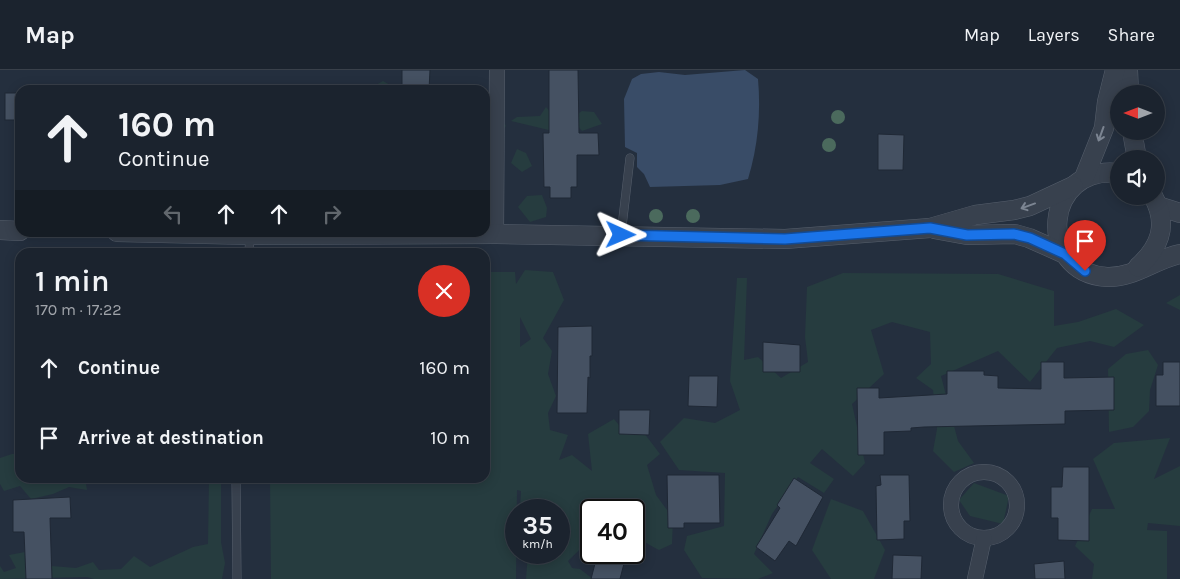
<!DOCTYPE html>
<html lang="en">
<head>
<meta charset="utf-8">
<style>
	:root { --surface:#1b232e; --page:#282f3a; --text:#f1f3f6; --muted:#a0a4aa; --line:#39404a }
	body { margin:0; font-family:Karla,sans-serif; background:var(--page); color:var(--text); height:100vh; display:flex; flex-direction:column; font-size:19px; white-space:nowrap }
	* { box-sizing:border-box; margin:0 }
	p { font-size:16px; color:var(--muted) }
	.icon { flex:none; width:28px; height:28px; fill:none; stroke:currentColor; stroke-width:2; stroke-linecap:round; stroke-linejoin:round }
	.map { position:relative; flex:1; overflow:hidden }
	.side { position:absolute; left:15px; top:178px; width:475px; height:235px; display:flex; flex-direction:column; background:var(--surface); border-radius:15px; box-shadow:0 2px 12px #0003,0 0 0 1px var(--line) }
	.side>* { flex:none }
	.banner { position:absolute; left:15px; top:15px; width:475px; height:152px; border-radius:15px; box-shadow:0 2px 12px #0003,0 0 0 1px var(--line); background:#1b232e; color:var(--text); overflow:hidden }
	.needle { width:32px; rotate:270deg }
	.tools { position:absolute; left:1110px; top:15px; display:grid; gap:10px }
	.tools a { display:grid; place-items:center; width:55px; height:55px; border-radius:50%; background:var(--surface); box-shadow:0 2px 12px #0003,0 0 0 1px var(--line); font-size:25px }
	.speed { position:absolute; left:505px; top:429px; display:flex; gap:10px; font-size:25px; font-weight:700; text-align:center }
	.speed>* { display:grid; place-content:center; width:65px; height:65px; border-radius:50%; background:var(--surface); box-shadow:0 2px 12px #0003,0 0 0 1px var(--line); line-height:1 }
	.speed small { font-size:12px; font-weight:400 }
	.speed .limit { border:2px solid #111; border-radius:8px; background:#fff; color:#111 }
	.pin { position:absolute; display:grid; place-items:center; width:42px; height:42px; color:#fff; margin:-51px -21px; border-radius:50% 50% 50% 0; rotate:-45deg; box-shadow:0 0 5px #0007 }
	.pin .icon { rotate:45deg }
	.me { position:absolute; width:55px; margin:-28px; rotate:91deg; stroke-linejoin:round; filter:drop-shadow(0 0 4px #0008) }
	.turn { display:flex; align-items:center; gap:18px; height:105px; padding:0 20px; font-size:22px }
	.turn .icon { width:65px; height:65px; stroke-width:2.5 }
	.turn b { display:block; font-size:35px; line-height:42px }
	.lanes { display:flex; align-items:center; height:48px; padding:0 20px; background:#0003; justify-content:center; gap:25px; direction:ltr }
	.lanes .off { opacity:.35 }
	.round { display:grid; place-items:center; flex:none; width:52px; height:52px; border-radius:26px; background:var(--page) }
	.summary { display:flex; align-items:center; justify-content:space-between; height:85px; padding:0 20px }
	h1 { font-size:30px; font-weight:600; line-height:38px }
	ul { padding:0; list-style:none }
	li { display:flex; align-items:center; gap:15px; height:70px; padding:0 20px }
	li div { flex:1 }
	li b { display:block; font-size:19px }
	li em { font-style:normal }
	header { display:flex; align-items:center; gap:30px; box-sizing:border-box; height:70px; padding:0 25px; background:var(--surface); border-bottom:1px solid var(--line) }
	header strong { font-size:24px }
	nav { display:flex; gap:28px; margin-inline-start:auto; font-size:18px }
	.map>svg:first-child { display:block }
</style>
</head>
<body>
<header>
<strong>Map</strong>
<nav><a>Map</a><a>Layers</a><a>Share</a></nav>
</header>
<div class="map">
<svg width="1180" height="509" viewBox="0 0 1180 509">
	<rect width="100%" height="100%" fill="#242f3e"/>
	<!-- green -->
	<g fill="#263c3f" fill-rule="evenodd">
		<polygon points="383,11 399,20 367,20"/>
		<polygon points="489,30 506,56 491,73 490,104 485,107 485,32"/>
		<polygon points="546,37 557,50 571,49 582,41 594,42 602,54 582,61 576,54 553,61 511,51 517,47 540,46"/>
		<polygon points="517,79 526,83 532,96 522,102 511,93"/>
		<polygon points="542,125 547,138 546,147 530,152 518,137 527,126"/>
		<path d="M525,200L553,202L564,230L543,268L552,281L548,304L556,326L548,343L550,360L568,365L559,390L572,385L592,401L588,364L614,349L623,360L644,363L660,384L647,395L656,425L673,448L672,474L659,480C637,469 634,464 634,440H591C591,470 589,471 568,491L572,498L580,499L593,509H526L528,483L559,482V440H520L521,421L517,420L516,509H271L270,408H485V202H515L516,214ZM520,247L531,269L520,277Z"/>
		<polygon points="843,203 998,204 1054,221 1054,256 1078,252 1116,239 1144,255 1114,277 1090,271 1057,278 1030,312 998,281 941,306 958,371 974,393 954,402 933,381 937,359 933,320 916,308 931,294 930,262 892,252 871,260 884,304 852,334 865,393 853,406 822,379 810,393 834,409 824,423 798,407 772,444 754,484 773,503 758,509 702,508 684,480 687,466 724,456 725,403 679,400 660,372 684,348 715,353 740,340 730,311 737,208 747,208 744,290 758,287 781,308 808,292 805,267 807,217"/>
		<polygon points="1180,225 1180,240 1166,233"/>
		<polygon points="1148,280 1158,295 1150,320 1149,341 1133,357 1109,362 1108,299 1126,284"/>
		<polygon points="1170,368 1154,409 1180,396 1180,456 1148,453 1147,460 1167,461 1167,509 1092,509 1094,494 1075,476 1092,439 1115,439 1093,389 1114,373"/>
		<polygon points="12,384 20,384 20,408 85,408 87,420 69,417 53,424 31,429 20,416 4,421 0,414 0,388"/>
		<polygon points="209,408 221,408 221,472 225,493 222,509 94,509 87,507 0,509 0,496 4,502 16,498 9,485 25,482 40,495 76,498 93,492 99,500 121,499 134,486 150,497 193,477 208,474"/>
		<polygon points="974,413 1009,426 1003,454 970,446 959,430"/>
		<polygon points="831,429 863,441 885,480 874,509 831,509 812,480"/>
	</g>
	<!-- water -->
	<path fill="#394c67" d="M745,0L758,9C761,42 758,77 748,109L720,115L650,117L644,104L637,97V83L625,77L624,29L632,9L641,4L659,2L685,5Z"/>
	<!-- building -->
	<g fill="#455162" stroke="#1f2835">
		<polygon points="402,0 430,0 429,20 402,20"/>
		<polygon points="549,0 578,0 579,63 598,63 599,85 577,85 577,117 571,117 571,128 550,128 550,117 544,117 543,63 549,63"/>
		<rect x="5" y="23" width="15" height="27"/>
		<polygon points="878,64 904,65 903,100 878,100"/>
		<polygon points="592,256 592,286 590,286 590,308 588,307 587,343 557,343 558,257"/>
		<polygon points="763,272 800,275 800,302 763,302"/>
		<polygon points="1041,292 1064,292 1064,308 1114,307 1114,340 1065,341 1065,354 924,357 911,358 911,361 884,362 884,385 858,385 857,318 879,318 879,328 947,324 947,301 984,301 984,305 998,306 998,318 1041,319"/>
		<polygon points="1163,292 1180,292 1180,336 1156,336 1156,305 1163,305"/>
		<polygon points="689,306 718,306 717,337 688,336"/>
		<polygon points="619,340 650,340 649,365 619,364"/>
		<polygon points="1063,397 1089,397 1089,471 1058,470 1058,448 1051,448 1051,417 1062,417"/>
		<polygon points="667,405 719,405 720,453 684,453 684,458 668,458"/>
		<polygon points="880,405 909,405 910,451 904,451 904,469 877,470 876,416 881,415"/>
		<polygon points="794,408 823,427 796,476 789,471 775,491 756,477 780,438 777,435"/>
		<polygon points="70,427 71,448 50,448 52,509 26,509 24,462 13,462 13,430"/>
		<polygon points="598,482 627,482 620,509 591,509"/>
		<polygon points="893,485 922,486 921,509 892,509"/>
		<polygon points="1064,491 1065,509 1035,509 1034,494"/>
	</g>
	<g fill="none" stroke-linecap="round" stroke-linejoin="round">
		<!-- service casing -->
		<g stroke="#565f6c" stroke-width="9">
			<g id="service">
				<polyline points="621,165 630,88"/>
				<polyline points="249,182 250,165"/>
				<polyline points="236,408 237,509"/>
			</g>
		</g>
		<!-- minor casing -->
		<g stroke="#565f6c" stroke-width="16">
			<g id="minor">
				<polyline points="496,164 497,0"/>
				<circle cx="984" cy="435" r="33"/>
				<polyline points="975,509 984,468"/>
			</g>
		</g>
		<!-- tertiary casing -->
		<g stroke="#565f6c" stroke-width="20">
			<g id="tertiary">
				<polyline points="1128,0 1129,24"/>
				<polyline points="1132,61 1137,89"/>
				<path d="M1119,103C1043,94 1035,203 1107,207C1134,208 1155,189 1180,184"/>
				<polyline points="1084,108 1104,58 1107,32 1115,0"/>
				<polyline points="1158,136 1180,143"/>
				<polyline points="934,159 967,165 1015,164 1029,168 1065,184"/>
				<polyline points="0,160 20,161"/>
				<polyline points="117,162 250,165 496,164 785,169 930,158 975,145 1014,140 1030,136 1073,116"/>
				<path d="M1138,197C1160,177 1169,155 1153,126"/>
			</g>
		</g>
		<!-- service -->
		<use href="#service" stroke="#38414e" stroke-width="8"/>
		<!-- minor -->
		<use href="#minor" stroke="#38414e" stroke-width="15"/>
		<!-- tertiary -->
		<use href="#tertiary" stroke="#38414e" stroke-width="19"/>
	</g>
	<!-- trees -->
	<g fill="#4b6a5d">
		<circle cx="838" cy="47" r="7"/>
		<circle cx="829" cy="75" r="7"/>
		<circle cx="656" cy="146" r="7"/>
		<circle cx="693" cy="146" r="7"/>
	</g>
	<!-- one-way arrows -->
	<defs><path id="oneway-shaft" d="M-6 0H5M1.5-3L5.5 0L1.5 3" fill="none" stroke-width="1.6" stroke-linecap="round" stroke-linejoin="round" transform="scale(1.25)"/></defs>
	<g stroke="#7c8592">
		<use href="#oneway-shaft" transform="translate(1101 64) rotate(110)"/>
		<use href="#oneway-shaft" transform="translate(1028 136) rotate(160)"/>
	</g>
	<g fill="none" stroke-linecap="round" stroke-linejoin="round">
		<!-- route casing -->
		<g stroke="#114b97" stroke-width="12">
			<polyline id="route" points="621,165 785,169 930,158 967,165 1014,164 1030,168 1065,184 1085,201"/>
		</g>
		<!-- route -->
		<use href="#route" stroke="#1a73e8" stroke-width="9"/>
	</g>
</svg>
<div class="tools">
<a><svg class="needle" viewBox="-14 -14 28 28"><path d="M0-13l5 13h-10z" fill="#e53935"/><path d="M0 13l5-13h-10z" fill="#a0a4aa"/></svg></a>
<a><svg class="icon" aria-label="sound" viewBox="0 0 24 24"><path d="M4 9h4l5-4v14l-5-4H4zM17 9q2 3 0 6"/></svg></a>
</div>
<div class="speed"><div>35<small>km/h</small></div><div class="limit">40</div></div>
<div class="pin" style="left:1085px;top:201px;background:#d93025"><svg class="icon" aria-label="arrive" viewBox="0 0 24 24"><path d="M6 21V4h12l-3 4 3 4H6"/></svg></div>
<svg class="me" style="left:621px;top:165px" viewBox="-20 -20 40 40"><path d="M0-17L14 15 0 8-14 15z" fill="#1a73e8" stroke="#fff" stroke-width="4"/></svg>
<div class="banner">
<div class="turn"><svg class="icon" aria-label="ahead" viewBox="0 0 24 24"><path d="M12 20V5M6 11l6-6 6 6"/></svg><div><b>160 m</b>Continue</div></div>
<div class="lanes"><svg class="icon off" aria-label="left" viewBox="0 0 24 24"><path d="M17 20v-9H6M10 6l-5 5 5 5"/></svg><svg class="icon" aria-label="ahead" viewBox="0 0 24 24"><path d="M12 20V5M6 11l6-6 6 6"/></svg><svg class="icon" aria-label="ahead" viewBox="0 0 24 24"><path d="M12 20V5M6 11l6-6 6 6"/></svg><svg class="icon off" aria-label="right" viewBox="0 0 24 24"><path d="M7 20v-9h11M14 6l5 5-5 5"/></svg></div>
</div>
<section class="side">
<div class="summary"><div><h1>1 min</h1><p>170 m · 17:22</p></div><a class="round" style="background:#d93025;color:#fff"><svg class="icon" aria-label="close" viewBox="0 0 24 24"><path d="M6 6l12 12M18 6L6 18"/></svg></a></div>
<ul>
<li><svg class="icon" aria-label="ahead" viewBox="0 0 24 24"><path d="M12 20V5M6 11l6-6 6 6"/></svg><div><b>Continue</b></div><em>160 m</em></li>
<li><svg class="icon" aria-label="arrive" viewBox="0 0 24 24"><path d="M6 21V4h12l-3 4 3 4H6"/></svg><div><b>Arrive at destination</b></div><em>10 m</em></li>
</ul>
</section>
</div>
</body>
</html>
